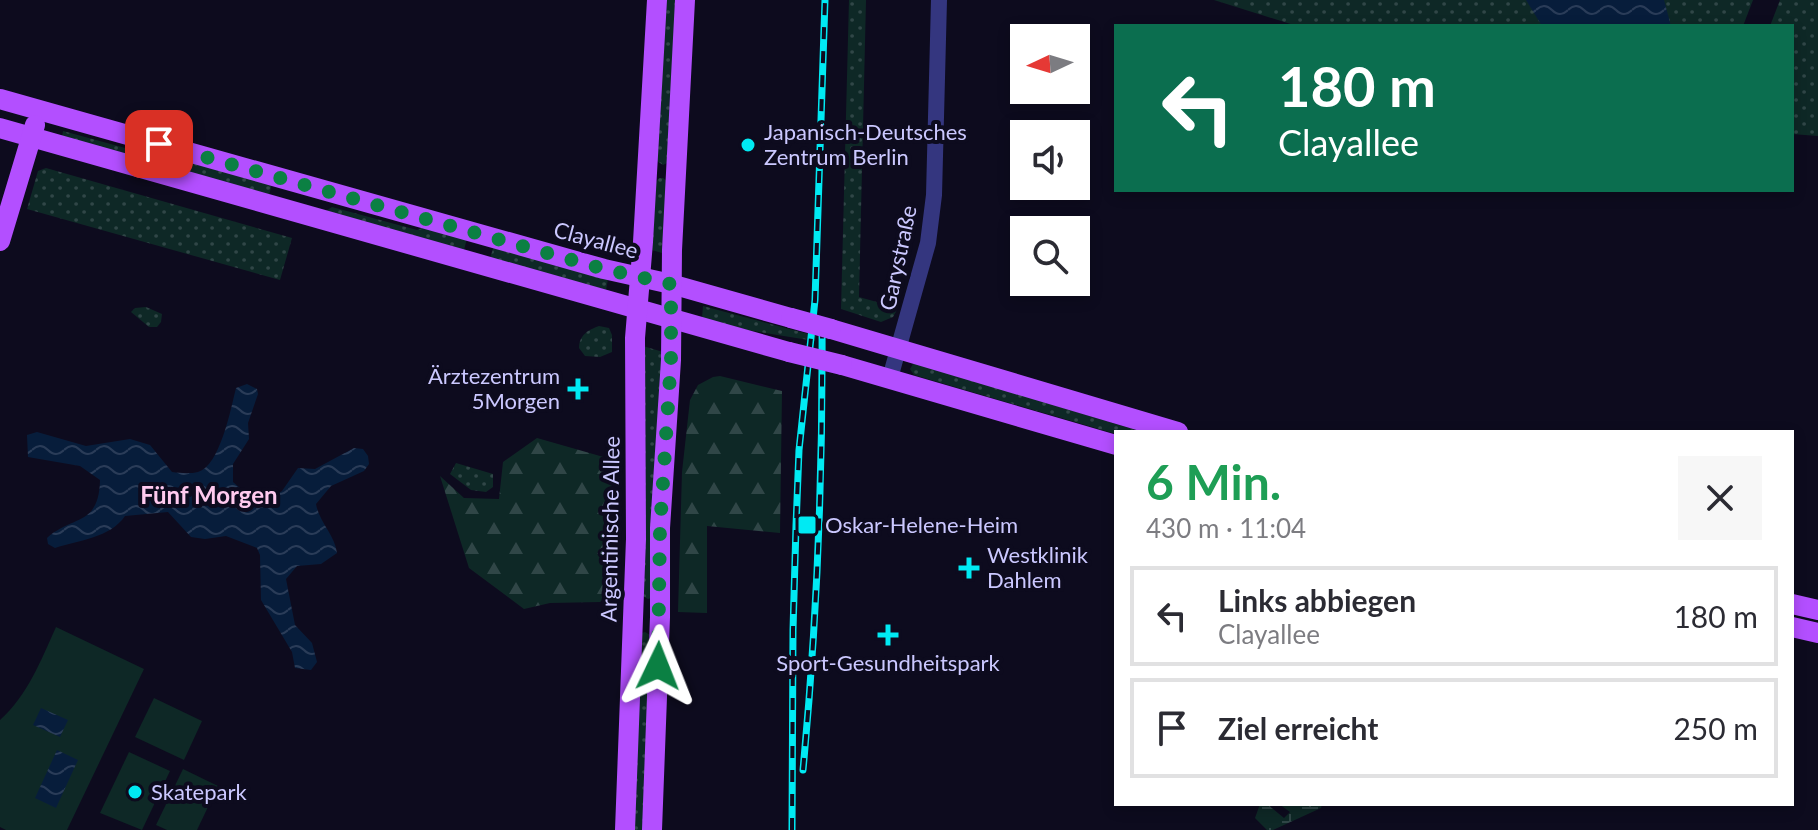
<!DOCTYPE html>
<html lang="de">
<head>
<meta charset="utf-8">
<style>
	:root { --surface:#fff; --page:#f7f7f7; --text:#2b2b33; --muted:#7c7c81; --line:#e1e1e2 }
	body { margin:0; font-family:Lato,sans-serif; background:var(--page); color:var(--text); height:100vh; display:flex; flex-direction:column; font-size:30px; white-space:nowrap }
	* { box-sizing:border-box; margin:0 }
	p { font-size:26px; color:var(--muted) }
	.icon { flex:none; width:44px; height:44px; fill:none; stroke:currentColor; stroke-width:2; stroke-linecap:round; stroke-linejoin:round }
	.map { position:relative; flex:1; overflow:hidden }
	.side { position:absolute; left:1114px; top:430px; width:680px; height:376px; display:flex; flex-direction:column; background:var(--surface); border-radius:0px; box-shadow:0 4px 12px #0003 }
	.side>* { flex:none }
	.hud { position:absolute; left:1114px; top:24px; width:680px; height:168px; border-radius:0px; box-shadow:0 4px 12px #0003; background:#0b6e4f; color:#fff; overflow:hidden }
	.needle { width:52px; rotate:266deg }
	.controls { position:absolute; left:1010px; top:24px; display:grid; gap:16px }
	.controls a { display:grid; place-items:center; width:80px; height:80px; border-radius:0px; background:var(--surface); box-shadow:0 4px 12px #0003; font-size:40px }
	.pin { position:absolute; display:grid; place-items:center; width:68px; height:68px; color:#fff; margin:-34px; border-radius:16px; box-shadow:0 4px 12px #0006 }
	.me { position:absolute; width:88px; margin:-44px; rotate:2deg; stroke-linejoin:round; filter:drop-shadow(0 0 6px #0008) }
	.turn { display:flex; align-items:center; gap:28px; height:168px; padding:0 32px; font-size:36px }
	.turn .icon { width:104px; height:104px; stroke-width:2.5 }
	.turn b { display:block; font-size:56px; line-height:68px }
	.round { display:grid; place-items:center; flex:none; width:84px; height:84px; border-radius:0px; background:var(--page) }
	.summary { display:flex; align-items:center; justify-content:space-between; height:136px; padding:0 32px }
	h1 { font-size:48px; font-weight:700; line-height:60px; color:#1e9e55 }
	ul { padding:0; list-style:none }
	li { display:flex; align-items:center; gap:24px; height:100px; margin:0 16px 12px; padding:0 16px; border:4px solid var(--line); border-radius:0px }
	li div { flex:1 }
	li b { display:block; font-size:30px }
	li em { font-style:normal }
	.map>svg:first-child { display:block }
</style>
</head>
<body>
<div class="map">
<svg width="1818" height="830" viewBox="0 0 1818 830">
	<defs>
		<pattern id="green-dots" width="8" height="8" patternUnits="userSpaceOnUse" patternTransform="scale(2)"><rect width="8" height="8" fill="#0e2826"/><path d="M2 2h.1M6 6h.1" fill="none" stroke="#304647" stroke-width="1.8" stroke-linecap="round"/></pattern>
		<pattern id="forest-firs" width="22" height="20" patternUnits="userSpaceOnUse" patternTransform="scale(2)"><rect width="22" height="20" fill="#0e2826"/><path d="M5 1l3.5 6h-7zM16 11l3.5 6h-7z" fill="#304647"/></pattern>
		<pattern id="wetland-marsh" width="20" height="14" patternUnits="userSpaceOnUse" patternTransform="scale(2)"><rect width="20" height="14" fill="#0e2826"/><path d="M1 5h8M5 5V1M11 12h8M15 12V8" fill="none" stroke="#304647"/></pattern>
		<pattern id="water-waves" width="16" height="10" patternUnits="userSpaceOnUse" patternTransform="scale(2)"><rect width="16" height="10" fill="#071d3b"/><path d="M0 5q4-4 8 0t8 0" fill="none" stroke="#2a3c58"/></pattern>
	</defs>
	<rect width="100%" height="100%" fill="#0d0b1e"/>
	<!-- green -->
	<g fill="url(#green-dots)">
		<polygon points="666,0 677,0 667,163 663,165 657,161"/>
		<polygon points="849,0 866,0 859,297 898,308 893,317 881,322 841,309"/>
		<polygon points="1214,0 1753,0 1743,26 1297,26"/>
		<polygon points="1780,0 1818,0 1818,136 1792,134 1792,26 1770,26"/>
		<polygon points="63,131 129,149 155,151 272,184 269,195 62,137"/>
		<polygon points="46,168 292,238 280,280 27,209 38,171"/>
		<polygon points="659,178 663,178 667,181 662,253 652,250 656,182"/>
		<polygon points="332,207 417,230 425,227 467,238 464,250 326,211"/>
		<polygon points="494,246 608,279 606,290 490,258"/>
		<polygon points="703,306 816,336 815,341 747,330 702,318"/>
		<polygon points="146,307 162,314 161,322 157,327 149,327 131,312 135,308"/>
		<path d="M599,326L609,328L612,335V352L600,357L585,356L579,348C579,335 588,330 599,326Z"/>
		<polygon points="643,346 663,352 651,598 648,599 643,596"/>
		<polygon points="916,363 1142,432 1116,434 914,375 910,369 913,364"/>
		<polygon points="456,463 493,474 493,487 486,492 471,490 450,474"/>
		<polygon points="645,632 650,635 644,830 634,830 642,633"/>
	</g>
	<!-- forest -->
	<g fill="url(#forest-firs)">
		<polygon points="720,376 782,391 780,533 707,526 707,613 678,612 682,472 690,400 698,385 713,377"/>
		<polygon points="537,438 614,460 611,592 600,602 550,603 524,609 469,568 440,476 464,498 499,499 503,462"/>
	</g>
	<!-- wetland -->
	<polygon fill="url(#wetland-marsh)" points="1260,804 1267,804 1284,818 1290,812 1279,804 1322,804 1321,808 1273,830 1267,830 1255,818"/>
	<!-- pitch -->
	<g fill="#0e2826">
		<path d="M56,627L144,669L67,830H6L0,827V720C28,695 41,660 56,627Z"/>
		<polygon points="154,698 202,721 184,760 135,737"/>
		<polygon points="129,752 170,771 142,830 100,813"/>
		<polygon points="183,769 218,786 197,830 167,830 156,825"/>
	</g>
	<!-- water -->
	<g fill="url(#water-waves)">
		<polygon points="1526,0 1664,0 1671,26 1542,26"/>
		<path d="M247,384L257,389L258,394L248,423L249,439L233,464V482L241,489L274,496L282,491L298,468L315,469L354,448L363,449L368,456L369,464L364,471L331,486L316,504C319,522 335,535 337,553L321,564L297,566L286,579L295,625L312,643L317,662L311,670L295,668L292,652L261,600L260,555L257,548L226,536L205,539L191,537L168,512L125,516C110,538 79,540 55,548L48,544L47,538C72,515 99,527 100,480L80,466L28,457L27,435L37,432L86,446L130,439L150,445L172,472C180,473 190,474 198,472C220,466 231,408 236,388Z"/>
		<polygon points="41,708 68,720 60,737 33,725"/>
		<polygon points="57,750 78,760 56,808 35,798"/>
	</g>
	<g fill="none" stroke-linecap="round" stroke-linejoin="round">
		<!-- minor -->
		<polyline stroke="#34367f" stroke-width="16" points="890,378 928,243 934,195 939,0"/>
		<!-- major -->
		<g stroke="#b34fff" stroke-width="20">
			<polyline points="0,99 604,269 671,284 791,318"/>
			<polyline points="0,128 789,352"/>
			<polyline points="0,241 35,125"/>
			<polyline points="831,329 1178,432"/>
			<polyline points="842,365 1116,445"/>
			<polyline points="1792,604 1818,610"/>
			<polyline points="1792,627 1818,633"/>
			<polyline points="625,830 636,539 635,338 643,242 657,0"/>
			<polyline points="652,830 660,617 660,528 671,360 672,250 685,0"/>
		</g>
		<!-- rail casing -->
		<g stroke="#00eaf3" stroke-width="7">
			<g id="rail">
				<path d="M803,770C817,621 823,472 822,323"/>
				<polyline points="792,830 793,630 796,526 799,450 815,300 825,0"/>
			</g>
		</g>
		<!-- rail -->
		<use href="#rail" stroke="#0d0b1e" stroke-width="4" stroke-dasharray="12" stroke-linecap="butt"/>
		<!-- major-bridge -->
		<g stroke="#b34fff" stroke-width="20">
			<polyline points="791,318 831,329"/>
			<polyline points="789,352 842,365"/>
		</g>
	</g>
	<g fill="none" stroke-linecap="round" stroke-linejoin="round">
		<!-- route -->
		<polyline stroke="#0b8043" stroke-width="14" stroke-dasharray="0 25.2" points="159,144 604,269 671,284 671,360 660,528 658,666"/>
	</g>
	<!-- markers -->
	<g fill="#00eaf3" stroke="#0d0b1e" stroke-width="3">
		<circle cx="748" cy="145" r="8"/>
		<path d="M574 377h8v8h8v8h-8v8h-8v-8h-8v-8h8z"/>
		<rect x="797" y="515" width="20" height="20" rx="4"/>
		<path d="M965 556h8v8h8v8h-8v8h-8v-8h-8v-8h8z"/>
		<path d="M884 623h8v8h8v8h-8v8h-8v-8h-8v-8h8z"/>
		<circle cx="135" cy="792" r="8"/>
	</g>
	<g text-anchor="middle" stroke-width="8" stroke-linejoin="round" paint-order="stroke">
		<!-- poi labels -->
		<g font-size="22" fill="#cbc8ff" stroke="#0d0b1e" text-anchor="start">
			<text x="764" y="140">Japanisch-Deutsches<tspan x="764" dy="25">Zentrum Berlin</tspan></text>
			<text x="560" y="384" text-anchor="end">Ärztezentrum<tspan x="560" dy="25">5Morgen</tspan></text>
			<text x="825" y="533">Oskar-Helene-Heim</text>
			<text x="987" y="563">Westklinik<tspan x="987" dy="25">Dahlem</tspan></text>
			<text x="888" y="671" text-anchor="middle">Sport-Gesundheitspark</text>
			<text x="151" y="800">Skatepark</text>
		</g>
		<!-- street labels -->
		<g font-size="22" fill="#cbc8ff" stroke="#0d0b1e">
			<text transform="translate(596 240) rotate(15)" y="8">Clayallee</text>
			<text transform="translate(898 258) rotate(-78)" y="8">Garystraße</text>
			<text transform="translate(610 529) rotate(-89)" y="8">Argentinische Allee</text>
		</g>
		<!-- neighbourhood labels -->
		<g font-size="24" font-weight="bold" fill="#ffcaef" stroke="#0d0b1e">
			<text x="209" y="504">Fünf Morgen</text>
		</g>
	</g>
</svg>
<div class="controls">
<a><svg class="needle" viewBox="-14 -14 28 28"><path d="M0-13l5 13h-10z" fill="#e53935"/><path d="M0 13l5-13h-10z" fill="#7c7c81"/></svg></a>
<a><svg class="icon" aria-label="sound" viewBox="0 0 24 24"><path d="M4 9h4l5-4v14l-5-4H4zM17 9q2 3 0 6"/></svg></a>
<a><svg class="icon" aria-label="search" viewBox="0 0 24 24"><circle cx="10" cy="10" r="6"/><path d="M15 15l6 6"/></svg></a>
</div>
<div class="pin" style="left:159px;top:144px;background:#d93025"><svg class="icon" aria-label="arrive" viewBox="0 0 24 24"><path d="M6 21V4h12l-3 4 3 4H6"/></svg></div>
<svg class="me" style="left:658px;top:666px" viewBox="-20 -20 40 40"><path d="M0-17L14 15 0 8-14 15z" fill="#0b8043" stroke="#fff" stroke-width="4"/></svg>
<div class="hud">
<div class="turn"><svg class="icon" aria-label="left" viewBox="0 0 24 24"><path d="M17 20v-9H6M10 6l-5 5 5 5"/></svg><div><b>180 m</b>Clayallee</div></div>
</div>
<section class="side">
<div class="summary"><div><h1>6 Min.</h1><p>430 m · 11:04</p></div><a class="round"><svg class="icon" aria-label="close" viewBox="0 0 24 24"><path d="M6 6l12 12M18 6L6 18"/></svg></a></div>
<ul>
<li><svg class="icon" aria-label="left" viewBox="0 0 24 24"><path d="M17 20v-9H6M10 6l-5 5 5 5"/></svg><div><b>Links abbiegen</b><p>Clayallee</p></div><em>180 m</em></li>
<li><svg class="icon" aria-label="arrive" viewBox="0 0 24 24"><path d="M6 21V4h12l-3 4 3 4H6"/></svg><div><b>Ziel erreicht</b></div><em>250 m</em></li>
</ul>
</section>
</div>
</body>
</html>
